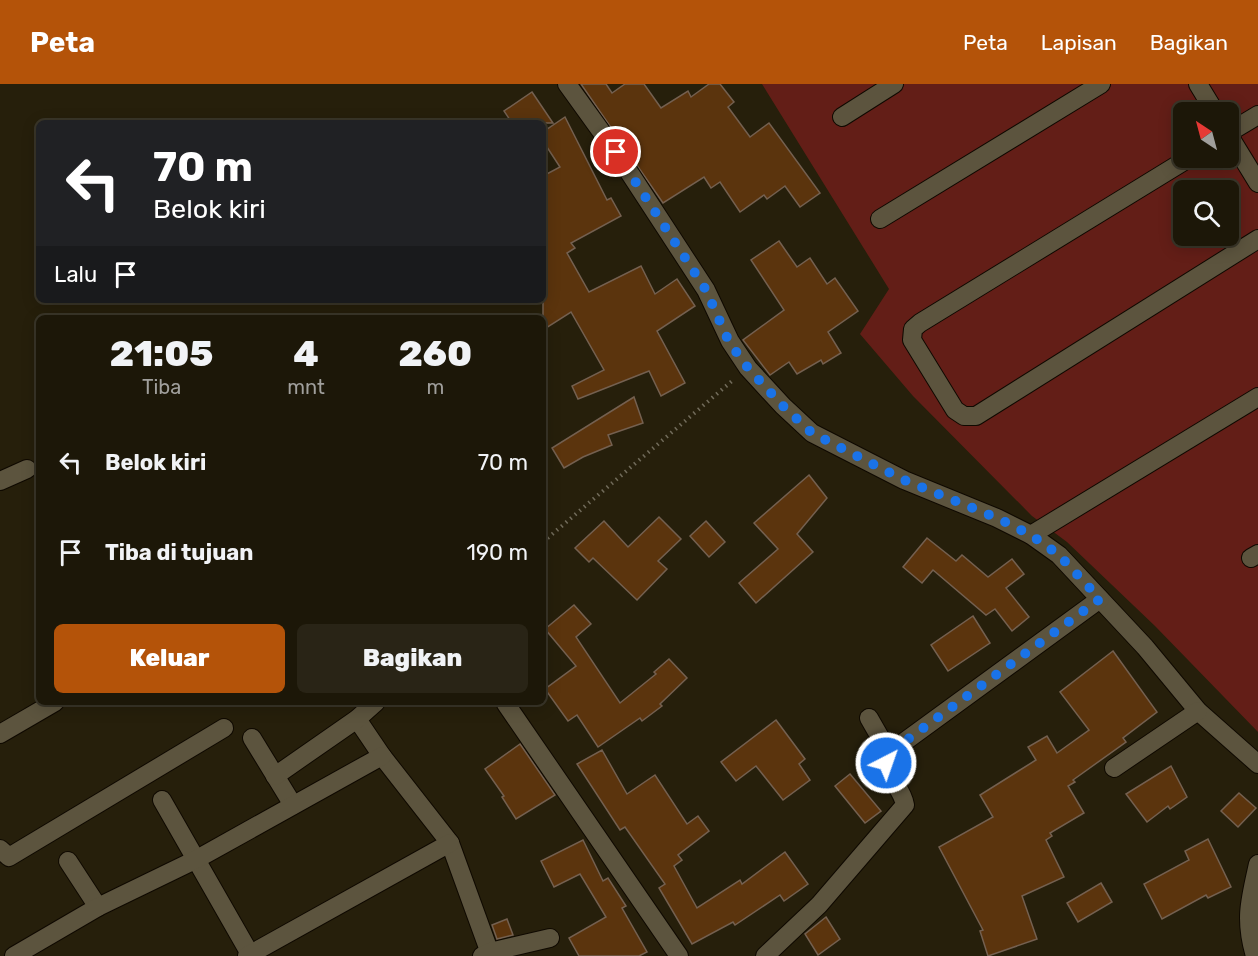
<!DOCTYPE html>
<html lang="id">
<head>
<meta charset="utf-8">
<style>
	:root { --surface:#1c1708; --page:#292416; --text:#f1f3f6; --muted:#a09f9c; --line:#3a3629; --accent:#b45309 }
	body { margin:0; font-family:Rubik,sans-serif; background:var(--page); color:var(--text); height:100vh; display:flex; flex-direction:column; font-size:22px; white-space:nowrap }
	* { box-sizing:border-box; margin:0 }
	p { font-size:20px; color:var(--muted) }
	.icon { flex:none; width:33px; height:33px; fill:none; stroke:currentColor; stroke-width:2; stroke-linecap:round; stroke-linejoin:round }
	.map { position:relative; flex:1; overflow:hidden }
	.panel { position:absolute; left:36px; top:231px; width:510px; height:390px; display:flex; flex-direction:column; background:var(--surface); border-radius:9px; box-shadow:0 3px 15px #0003,0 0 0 2px var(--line) }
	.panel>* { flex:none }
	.banner { position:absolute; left:36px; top:36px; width:510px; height:183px; border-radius:9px; box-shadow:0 3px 15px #0003,0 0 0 2px var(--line); background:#202124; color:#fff; overflow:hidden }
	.needle { width:39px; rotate:324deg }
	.fabs { position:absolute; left:1173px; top:18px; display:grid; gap:12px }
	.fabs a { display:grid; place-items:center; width:66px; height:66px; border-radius:9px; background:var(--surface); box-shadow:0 3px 15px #0003,0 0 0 2px var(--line); font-size:30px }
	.pin { position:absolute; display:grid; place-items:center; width:51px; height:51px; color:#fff; margin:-26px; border:3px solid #fff; border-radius:50%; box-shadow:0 2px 6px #0007 }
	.me { position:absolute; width:66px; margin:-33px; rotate:41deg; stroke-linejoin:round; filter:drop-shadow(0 0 4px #0008) }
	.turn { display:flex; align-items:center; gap:21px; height:126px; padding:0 18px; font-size:27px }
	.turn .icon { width:78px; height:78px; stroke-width:2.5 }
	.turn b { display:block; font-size:42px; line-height:51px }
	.then { display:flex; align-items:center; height:57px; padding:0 18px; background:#0003; gap:12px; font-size:22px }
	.eta { display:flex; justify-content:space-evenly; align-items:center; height:102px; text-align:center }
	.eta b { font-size:36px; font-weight:800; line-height:42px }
	.button { display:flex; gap:12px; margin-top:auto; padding:12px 18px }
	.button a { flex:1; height:69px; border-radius:9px; background:var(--accent); color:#fff; font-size:24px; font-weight:800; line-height:69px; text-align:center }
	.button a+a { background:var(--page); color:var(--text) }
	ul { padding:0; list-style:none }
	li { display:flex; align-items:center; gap:18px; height:90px; padding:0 18px }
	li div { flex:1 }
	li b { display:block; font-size:22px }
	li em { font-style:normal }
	header { display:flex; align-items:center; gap:36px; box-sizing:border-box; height:84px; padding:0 30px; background:var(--accent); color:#fff }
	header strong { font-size:28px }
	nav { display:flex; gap:33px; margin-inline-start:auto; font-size:21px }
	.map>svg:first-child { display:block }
</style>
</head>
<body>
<header>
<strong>Peta</strong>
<nav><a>Peta</a><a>Lapisan</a><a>Bagikan</a></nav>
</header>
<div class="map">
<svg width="1258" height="872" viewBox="0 0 1258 872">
	<rect width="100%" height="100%" fill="#261f0b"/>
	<!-- green -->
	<path fill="#631e17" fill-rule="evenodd" d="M762,0H1258V648L1155,542L1067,458L1032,432L913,312L860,250L889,205ZM1184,28H1228V74H1184ZM1184,106H1228V152H1184Z"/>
	<!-- building -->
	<g fill="#5b340d" stroke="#746050" stroke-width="1.5">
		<polygon points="581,0 606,0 612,9 625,0 644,0 661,24 688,7 691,13 709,0 720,0 734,18 728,23 750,53 769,39 820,109 800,123 785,102 767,115 764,111 740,128 720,98 711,104 704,93 663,119"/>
		<polygon points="532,8 553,39 512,39 504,27"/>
		<polygon points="565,33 607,116 611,114 621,132 571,159 575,164 567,169 589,208 641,182 655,210 677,195 695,222 657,247 685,299 661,312 649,287 578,315 572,302 604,286 571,228 543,246 543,92 560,83 543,57 543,48"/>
		<polygon points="779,157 797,183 810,174 827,200 835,194 858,227 828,248 841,269 823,280 821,276 797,290 789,278 770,291 743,256 784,226 751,176"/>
		<polygon points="634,313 643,339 608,351 612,361 583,373 564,384 552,364"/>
		<polygon points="809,391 827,414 797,450 813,468 756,519 739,499 778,465 754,439"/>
		<polygon points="659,433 681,455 658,477 667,485 637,516 593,474 589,478 575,464 604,437 628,463"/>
		<polygon points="706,437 725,458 709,473 690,452"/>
		<polygon points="927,454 956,477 962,471 988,493 1012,475 1024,490 1006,504 1029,533 1012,547 995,525 986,531 933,486 922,499 903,483"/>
		<polygon points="574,521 591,540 576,553 620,619 656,590 654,588 669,575 687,594 660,620 662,622 642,637 640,634 598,663 577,631 568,637 545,605 576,582 545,545"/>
		<polygon points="973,532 990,559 948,587 931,561"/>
		<polygon points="1113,567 1157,628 1123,654 1126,658 1073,696 1075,698 1068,702 1084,729 1050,749 1052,752 1046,756 1064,793 1022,812 1037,855 988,872 980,847 983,846 939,763 993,733 980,711 1036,676 1028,663 1047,652 1057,669 1089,646 1060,608"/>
		<polygon points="776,636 805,675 799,680 810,696 783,716 756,682 736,697 721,678"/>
		<polygon points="520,660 555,711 516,735 502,713 504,712 485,685"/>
		<polygon points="602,666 627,710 655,691 687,740 698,732 709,747 678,771 682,776 674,782 697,824 740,796 742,800 785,768 808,800 784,817 780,811 735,841 733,838 692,860 659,804 665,800 625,743 620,746 577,680"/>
		<polygon points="1171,682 1187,713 1170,725 1168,722 1147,738 1126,710"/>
		<polygon points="850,690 881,727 865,739 835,702"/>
		<polygon points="1239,709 1256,724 1238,743 1221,727"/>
		<polygon points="1208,755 1231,803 1208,814 1206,811 1162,835 1144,800 1189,776 1185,767"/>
		<polygon points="583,756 603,797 608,794 626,822 622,824 647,868 639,872 579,872 569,854 606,833 580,790 554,803 541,777"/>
		<polygon points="1101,799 1112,818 1078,838 1067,819"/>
		<polygon points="826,833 840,855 818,871 805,850"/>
		<polygon points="507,835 513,851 497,855 492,841"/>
	</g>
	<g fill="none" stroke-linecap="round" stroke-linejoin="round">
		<!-- street casing -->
		<g stroke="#0f0900" stroke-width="20">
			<g id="street">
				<polyline points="567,0 616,68 706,206 730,257 748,284 783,322 812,349 904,396 997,434 1031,451 1059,471 1145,563 1198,627 1258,680"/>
				<polyline points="1198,0 1215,28"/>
				<polyline points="842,33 894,0"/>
				<polyline points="1228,49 1258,31"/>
				<polyline points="1228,50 1258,99"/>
				<polyline points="1189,74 920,239 913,245 912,256 955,326 964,332 976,332 1258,155"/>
				<polyline points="880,135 1101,0"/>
				<polyline points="0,397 27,385"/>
				<polyline points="1031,451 1258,313"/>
				<polyline points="1251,474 1258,470"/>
				<polyline points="506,620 679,872"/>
				<polyline points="869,634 889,669"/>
				<polyline points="357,635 382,672 450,759 491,872"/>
				<polyline points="0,650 55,618"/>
				<polyline points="252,654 293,721"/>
				<polyline points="1114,684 1198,627"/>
				<polyline points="275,692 357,635 376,618"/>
				<polyline points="162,716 250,870"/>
				<polyline points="0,765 9,773 224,644"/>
				<polyline points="68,777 98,823"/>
				<polyline points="14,872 98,823 197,775 382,672"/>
				<polyline points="247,872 450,759"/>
				<polyline points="482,872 490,868 550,854"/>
				<path d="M765,872L819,821L905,721C901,699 881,693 889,669L1100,515"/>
				<path d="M1255,872C1244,835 1250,816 1258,780"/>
			</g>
		</g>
		<!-- path -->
		<polyline stroke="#716b5a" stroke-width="4" stroke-dasharray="1.5 4.5" stroke-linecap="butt" points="543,458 732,297"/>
		<!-- street -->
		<use href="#street" stroke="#5c543e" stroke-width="18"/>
	</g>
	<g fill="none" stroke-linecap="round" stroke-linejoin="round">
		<!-- route -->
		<polyline stroke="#1a73e8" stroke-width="10" stroke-dasharray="0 18" points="616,68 706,206 729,258 748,284 783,322 812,349 904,396 997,434 1031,451 1059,471 1100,515 889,669 886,679"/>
	</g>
</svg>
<div class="fabs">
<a><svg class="needle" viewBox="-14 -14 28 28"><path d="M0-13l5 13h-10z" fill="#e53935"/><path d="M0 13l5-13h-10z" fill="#a09f9c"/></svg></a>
<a><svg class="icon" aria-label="search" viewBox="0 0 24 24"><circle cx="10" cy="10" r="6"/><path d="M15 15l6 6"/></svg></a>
</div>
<div class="pin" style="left:616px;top:68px;background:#d93025"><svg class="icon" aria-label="arrive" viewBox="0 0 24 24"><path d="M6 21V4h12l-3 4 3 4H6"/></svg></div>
<svg class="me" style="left:886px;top:679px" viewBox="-20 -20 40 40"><circle r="17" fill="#1a73e8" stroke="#fff" stroke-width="3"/><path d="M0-11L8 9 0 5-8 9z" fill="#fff"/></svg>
<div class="banner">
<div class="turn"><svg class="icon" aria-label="left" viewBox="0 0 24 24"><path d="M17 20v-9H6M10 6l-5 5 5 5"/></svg><div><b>70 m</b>Belok kiri</div></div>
<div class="then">Lalu<svg class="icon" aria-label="arrive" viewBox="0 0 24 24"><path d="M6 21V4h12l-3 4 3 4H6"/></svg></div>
</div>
<section class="panel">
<div class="eta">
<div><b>21:05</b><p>Tiba</p></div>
<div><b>4</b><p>mnt</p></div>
<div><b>260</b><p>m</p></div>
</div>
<ul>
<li><svg class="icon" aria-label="left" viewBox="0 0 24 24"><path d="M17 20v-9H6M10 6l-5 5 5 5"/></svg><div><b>Belok kiri</b></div><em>70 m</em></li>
<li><svg class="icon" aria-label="arrive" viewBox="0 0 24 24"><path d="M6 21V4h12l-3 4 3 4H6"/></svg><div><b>Tiba di tujuan</b></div><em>190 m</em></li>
</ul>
<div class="button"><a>Keluar</a><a>Bagikan</a></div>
</section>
</div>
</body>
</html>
